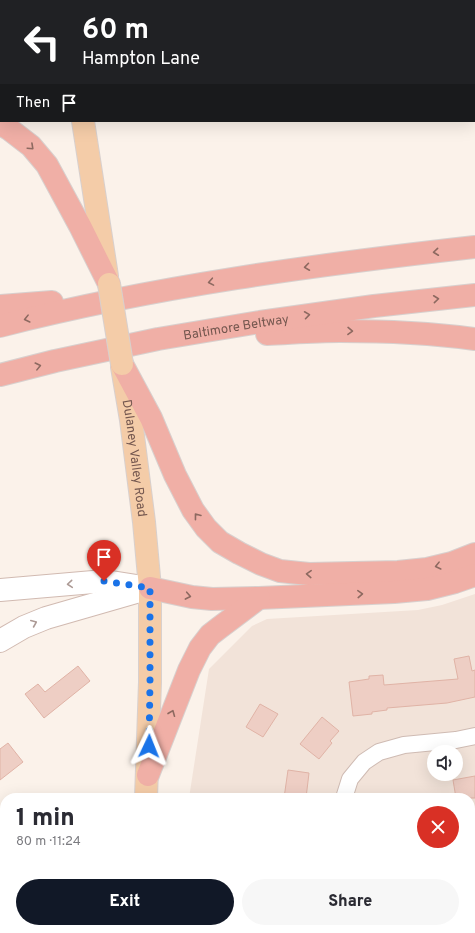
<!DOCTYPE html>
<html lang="en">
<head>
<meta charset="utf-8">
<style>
	:root { --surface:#fff; --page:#f7f7f7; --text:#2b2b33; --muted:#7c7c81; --accent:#111827 }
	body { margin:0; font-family:Overpass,sans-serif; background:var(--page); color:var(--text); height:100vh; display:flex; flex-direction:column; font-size:15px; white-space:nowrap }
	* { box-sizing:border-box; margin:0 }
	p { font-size:13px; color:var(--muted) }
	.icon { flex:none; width:22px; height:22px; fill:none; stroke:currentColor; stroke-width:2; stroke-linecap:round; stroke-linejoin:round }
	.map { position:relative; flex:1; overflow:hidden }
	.drawer { position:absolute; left:0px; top:793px; width:475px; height:140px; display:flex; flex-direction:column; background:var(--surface); border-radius:16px 16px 0 0; box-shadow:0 4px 16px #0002 }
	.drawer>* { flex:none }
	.top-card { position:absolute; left:0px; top:0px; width:475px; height:122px; box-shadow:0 4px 16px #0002; background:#202124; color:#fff; overflow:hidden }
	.fabs { position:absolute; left:427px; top:745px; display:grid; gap:8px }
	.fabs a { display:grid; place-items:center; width:36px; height:36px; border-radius:50%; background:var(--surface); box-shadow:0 4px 16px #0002; font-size:20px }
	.pin { position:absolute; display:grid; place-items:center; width:34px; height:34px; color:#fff; margin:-41px -17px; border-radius:50% 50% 50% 0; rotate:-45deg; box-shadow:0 0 4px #0007 }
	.pin .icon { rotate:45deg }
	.me { position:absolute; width:44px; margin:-22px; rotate:2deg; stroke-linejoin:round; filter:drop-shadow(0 0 3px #0008) }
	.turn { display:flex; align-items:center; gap:14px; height:84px; padding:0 16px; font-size:18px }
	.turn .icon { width:52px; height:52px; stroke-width:2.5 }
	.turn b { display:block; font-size:28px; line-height:34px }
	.then { display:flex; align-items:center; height:38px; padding:0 16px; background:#0003; gap:8px; font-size:15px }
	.round { display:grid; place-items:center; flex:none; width:42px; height:42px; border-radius:21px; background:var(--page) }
	.summary { display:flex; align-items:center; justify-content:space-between; height:68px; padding:0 16px }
	h1 { font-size:24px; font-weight:800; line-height:30px }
	.cta { display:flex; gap:8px; margin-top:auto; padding:8px 16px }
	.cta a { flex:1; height:46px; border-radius:24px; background:var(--accent); color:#fff; font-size:16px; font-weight:800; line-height:46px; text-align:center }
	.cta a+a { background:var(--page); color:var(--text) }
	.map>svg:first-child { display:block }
</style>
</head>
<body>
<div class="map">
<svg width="475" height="933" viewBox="0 0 475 933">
	<rect width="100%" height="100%" fill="#fbf2ea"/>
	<!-- residential -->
	<g fill="#f2e3d9" fill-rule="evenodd">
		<polygon points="131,0 249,0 132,1"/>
		<polygon points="417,0 475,0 475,46 474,1"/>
		<path d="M475,594V933H174L175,928H470V798H189L209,669L252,626L267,619L418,610L442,605ZM434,752H456V774H434Z"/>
	</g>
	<!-- building -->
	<g fill="#eecec4" stroke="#e0b3a6">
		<polygon points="469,656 472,671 475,670 475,697 447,703 387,708 387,710 372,712 372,714 353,716 349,682 369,679 369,676 383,675 384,685 458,679 454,659"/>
		<polygon points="78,666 90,681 44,718 25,694 38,684 45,692"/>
		<polygon points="260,704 278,714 263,737 246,727"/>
		<polygon points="322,717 339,731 330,741 332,743 319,759 300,744"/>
		<polygon points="8,743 23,762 0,780 0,749"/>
		<polygon points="288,770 309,773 306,798 284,798"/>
		<polygon points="475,776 475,798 456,798 453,780"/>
	</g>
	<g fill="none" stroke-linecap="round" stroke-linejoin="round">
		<!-- street casing -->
		<g stroke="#cfbbb3" stroke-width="18">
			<g id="street">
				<polyline points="344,798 350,779 364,762 379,752 404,745 456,740 475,736"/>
				<polyline points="330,933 331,928"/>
			</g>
		</g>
		<!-- secondary casing -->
		<g stroke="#d1bab1" stroke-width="24">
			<g id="secondary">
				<polyline points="0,590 105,581 143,587"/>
				<polyline points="0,641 24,627 46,618 150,588"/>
			</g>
		</g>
		<!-- primary casing -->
		<g stroke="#d8d0ce" stroke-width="24">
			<g id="primary">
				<polyline points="65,0 65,1"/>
				<polyline points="83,121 107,276"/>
				<path id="s1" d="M122,367L131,420L144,522L150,588V682L146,798"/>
				<polyline points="136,933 136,928"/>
			</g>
		</g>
		<!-- highway casing -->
		<g stroke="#d8d0ce" stroke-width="24">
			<g id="highway">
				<polyline points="103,0 104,1"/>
				<polyline points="474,88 475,89"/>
				<polyline points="0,124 9,129 31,146 47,165 80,226 109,284"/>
				<polyline points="0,306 52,302"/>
				<path d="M0,326C156,286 315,265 475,247"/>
				<path d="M267,334C291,333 316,331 340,331C386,331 430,333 475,339"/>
				<polyline points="122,364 151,418 175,475 193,510 206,528 220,542 239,553 261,564 280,571 309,574 398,572 427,569 452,563 475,554"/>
				<path id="s2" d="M0,375L55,361L158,339L260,322L374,306L475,295"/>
				<polyline points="150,588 192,597 212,599 259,598 394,592 427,589 455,582 475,575"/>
				<polyline points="148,775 189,670 200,648 210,635 219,628 259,598"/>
			</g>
		</g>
		<!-- street -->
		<use href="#street" stroke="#fff" stroke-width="16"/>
		<!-- secondary -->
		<use href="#secondary" stroke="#fff" stroke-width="22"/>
		<!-- primary -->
		<use href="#primary" stroke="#f4cca8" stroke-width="22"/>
		<!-- highway -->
		<use href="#highway" stroke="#f0afa6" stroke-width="22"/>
		<!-- primary-bridge casing -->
		<g stroke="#d8d0ce" stroke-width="24" stroke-linecap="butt">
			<polyline id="primary-bridge" points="109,284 122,364"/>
		</g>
		<!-- primary-bridge -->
		<use href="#primary-bridge" stroke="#f4cca8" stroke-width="22"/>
	</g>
	<!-- one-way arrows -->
	<defs><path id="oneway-chevron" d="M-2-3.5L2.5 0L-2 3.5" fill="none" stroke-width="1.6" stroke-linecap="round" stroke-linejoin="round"/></defs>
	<g stroke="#8d6960">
		<use href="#oneway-chevron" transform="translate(31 147) rotate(43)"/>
		<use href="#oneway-chevron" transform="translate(436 252) rotate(174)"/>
		<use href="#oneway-chevron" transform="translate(307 267) rotate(172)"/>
		<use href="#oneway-chevron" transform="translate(211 282) rotate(170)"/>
		<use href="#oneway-chevron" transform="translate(436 299) rotate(-6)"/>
		<use href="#oneway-chevron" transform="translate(307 315) rotate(-8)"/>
		<use href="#oneway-chevron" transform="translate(27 319) rotate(166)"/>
		<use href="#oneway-chevron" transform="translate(350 331) rotate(1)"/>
		<use href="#oneway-chevron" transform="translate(38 366) rotate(-14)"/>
		<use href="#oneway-chevron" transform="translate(197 516) rotate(-128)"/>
		<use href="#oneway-chevron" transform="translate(438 566) rotate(166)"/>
		<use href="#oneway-chevron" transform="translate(309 574) rotate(-177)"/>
		<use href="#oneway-chevron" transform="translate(360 594) rotate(-3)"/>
		<use href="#oneway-chevron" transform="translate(188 596) rotate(11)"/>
		<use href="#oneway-chevron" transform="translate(172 713) rotate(-68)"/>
	</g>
	<g stroke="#ac9a95">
		<use href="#oneway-chevron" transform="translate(70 584) rotate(175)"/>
		<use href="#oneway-chevron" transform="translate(34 623) rotate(-23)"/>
	</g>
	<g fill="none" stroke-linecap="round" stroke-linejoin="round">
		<!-- route -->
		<polyline stroke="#1a73e8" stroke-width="7" stroke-dasharray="0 12.6" points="104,581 150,588 150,682 149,746"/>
	</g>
	<g text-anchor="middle" stroke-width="3" stroke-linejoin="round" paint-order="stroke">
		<!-- street labels -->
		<g font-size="13" fill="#74574f" stroke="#fef7f0">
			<text dy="5" stroke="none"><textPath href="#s2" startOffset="241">Baltimore Beltway</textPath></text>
			<text dy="5" stroke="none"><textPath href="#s1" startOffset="92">Dulaney Valley Road</textPath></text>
		</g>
	</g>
</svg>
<div class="fabs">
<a><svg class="icon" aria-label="sound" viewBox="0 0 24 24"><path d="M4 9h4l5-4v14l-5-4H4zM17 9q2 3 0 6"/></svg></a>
</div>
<div class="pin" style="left:104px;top:581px;background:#d93025"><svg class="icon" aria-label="arrive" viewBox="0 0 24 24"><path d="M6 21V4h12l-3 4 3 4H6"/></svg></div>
<svg class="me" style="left:149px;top:746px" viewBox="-20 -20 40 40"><path d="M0-17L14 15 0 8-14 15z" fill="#1a73e8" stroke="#fff" stroke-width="4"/></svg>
<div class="top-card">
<div class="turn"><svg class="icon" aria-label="left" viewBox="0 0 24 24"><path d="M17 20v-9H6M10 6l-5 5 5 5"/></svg><div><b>60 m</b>Hampton Lane</div></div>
<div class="then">Then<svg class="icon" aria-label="arrive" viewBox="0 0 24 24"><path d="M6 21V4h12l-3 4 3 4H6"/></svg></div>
</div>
<section class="drawer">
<div class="summary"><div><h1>1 min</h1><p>80 m · 11:24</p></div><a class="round" style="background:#d93025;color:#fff"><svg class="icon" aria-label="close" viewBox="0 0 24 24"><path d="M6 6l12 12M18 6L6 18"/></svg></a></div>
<div class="cta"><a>Exit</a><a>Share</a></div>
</section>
</div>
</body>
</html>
